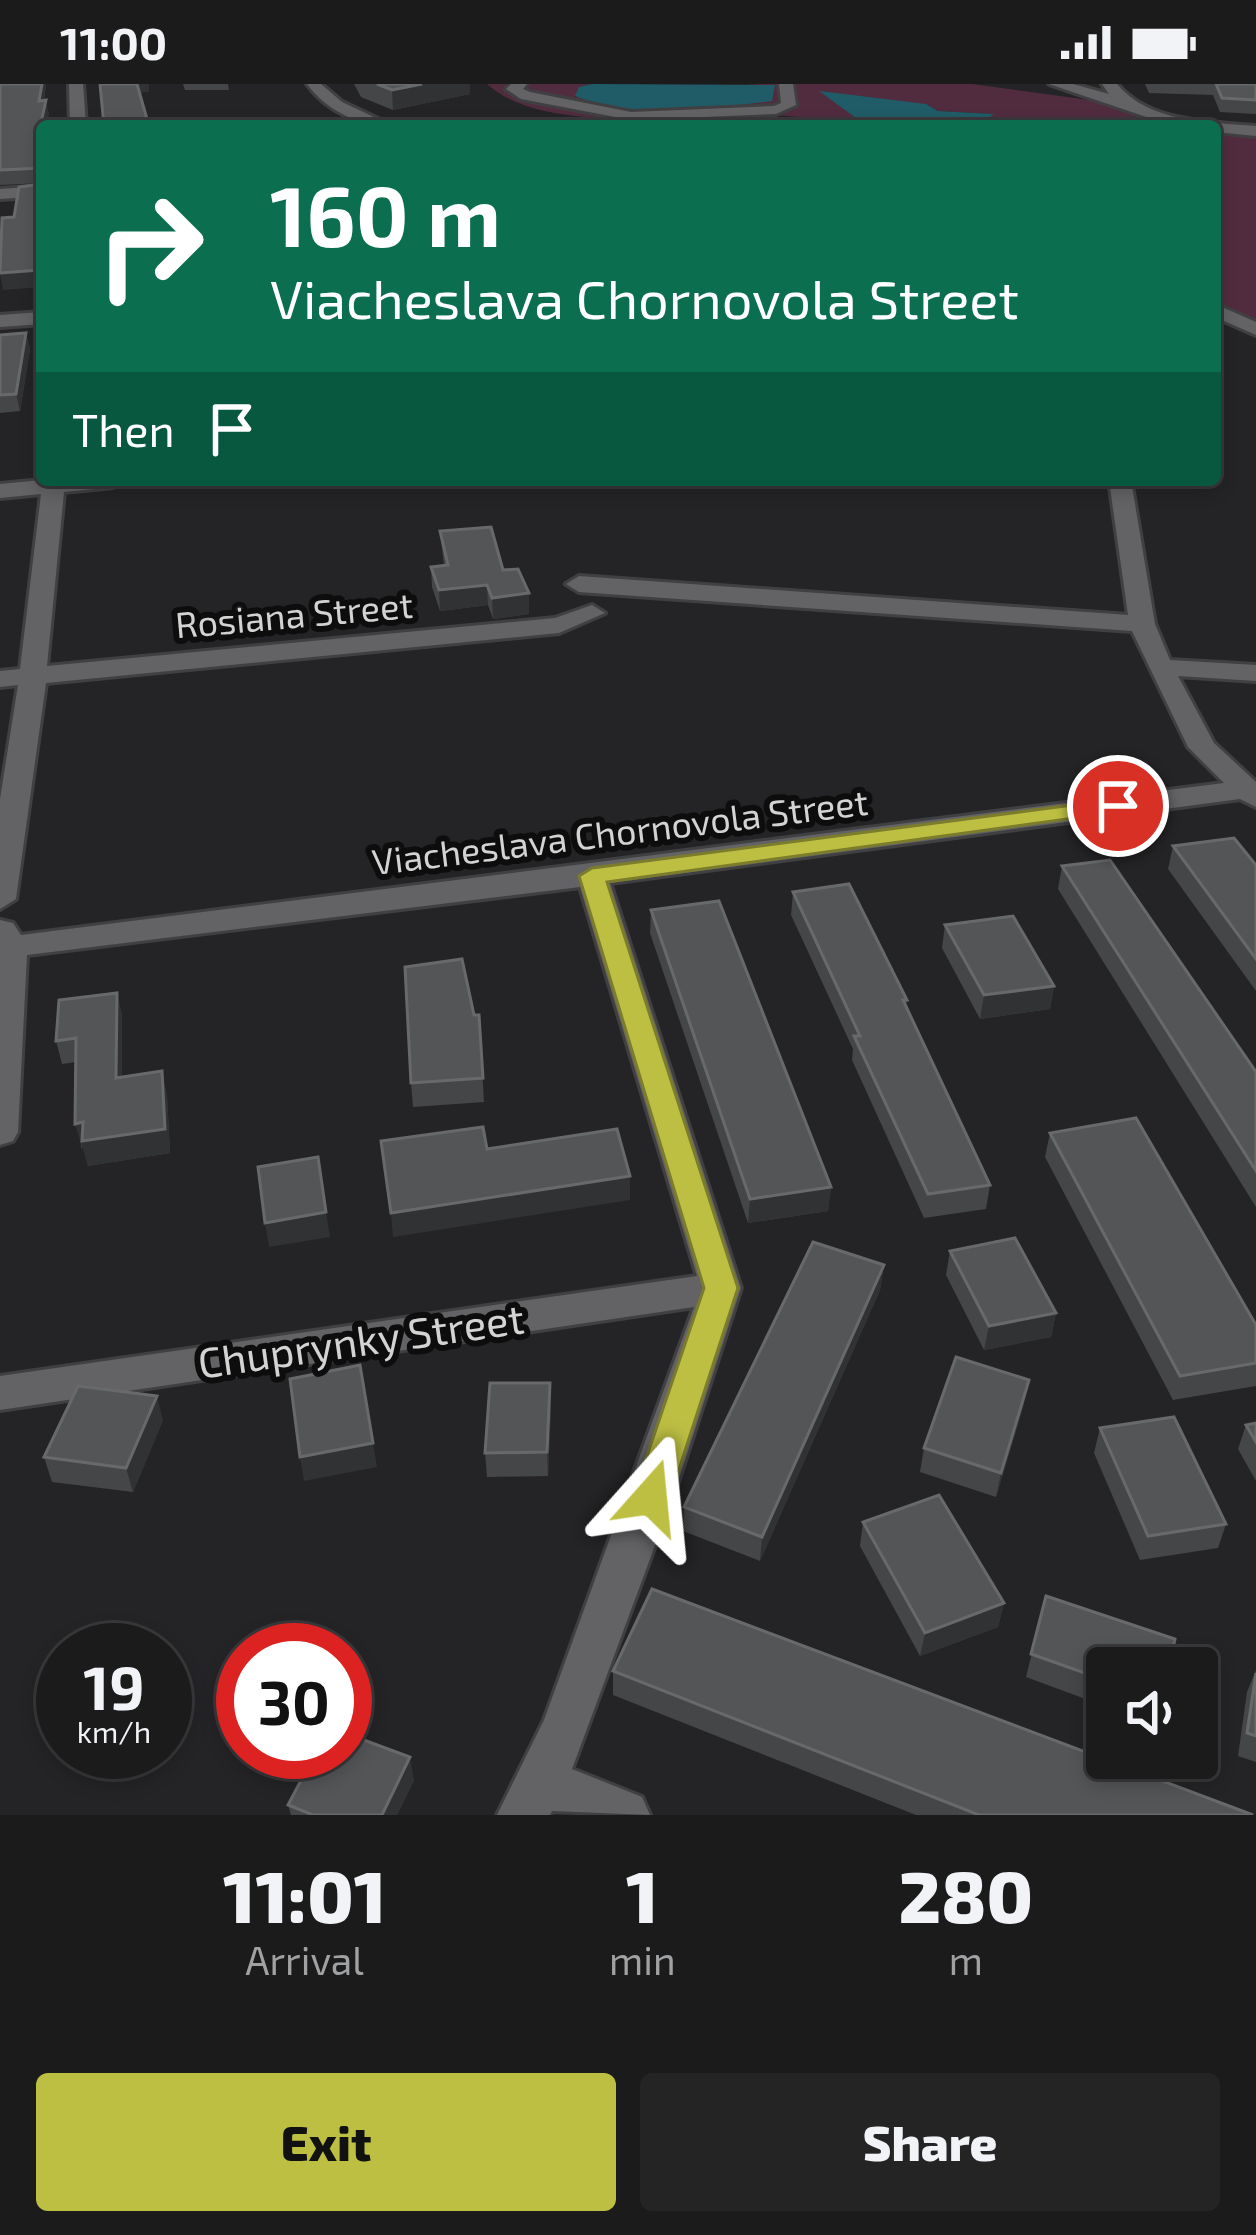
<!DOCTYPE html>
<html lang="en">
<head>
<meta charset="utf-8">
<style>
	:root { --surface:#1b1b1c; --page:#242425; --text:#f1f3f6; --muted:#a0a1a3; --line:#39393b; --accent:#bdbf43 }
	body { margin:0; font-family:"Exo 2",sans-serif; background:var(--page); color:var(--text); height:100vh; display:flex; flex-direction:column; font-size:45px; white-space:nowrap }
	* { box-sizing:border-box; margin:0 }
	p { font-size:39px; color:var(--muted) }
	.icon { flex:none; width:66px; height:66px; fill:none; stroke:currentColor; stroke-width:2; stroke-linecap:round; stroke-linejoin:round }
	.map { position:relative; height:1731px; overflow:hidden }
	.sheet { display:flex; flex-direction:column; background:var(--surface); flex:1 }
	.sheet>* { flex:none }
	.hud { position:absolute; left:36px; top:36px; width:1185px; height:366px; border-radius:12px; box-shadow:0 6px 18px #0003,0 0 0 3px var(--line); background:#0b6e4f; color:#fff; overflow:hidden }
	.controls { position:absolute; left:1086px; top:1563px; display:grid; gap:24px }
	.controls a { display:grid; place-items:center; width:132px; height:132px; border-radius:12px; background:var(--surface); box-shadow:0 6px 18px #0003,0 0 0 3px var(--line); font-size:60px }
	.speed { position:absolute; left:36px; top:1539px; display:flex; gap:24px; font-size:60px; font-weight:700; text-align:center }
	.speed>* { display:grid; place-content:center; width:156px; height:156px; border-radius:50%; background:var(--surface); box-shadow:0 6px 18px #0003,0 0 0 3px var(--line); line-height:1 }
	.speed small { font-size:30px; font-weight:400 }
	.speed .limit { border:18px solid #d22; background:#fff; color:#111 }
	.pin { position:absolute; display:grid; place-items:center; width:102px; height:102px; color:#fff; margin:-51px; border:6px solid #fff; border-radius:50%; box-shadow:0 3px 12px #0007 }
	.me { position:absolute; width:132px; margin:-66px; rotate:18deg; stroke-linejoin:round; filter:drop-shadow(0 0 9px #0008) }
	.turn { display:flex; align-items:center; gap:42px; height:252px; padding:0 36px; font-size:54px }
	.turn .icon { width:156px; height:156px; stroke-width:2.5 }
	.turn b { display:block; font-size:84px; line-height:102px }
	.then { display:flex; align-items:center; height:114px; padding:0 36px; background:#0003; gap:24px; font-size:45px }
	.eta { display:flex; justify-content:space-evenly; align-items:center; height:204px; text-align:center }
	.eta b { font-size:72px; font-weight:800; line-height:84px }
	.cta { display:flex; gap:24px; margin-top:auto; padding:24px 36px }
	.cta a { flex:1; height:138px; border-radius:12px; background:var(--accent); color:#111; font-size:48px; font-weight:800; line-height:138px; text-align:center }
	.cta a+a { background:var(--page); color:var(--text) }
	.status { display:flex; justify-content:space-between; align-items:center; height:84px; padding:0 60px; background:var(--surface); direction:ltr }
	.status svg { height:33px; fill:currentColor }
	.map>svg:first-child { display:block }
</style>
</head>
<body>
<div class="status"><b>11:00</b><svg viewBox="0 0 49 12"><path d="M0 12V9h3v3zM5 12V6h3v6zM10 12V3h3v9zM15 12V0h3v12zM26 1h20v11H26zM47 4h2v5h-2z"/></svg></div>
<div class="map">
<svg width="1256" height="1731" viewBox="0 0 1256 1731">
	<rect width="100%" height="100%" fill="#242426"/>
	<!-- green -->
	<g fill="#512c3f">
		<path d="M487,0H592L580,3L575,13L775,2L746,0H972L1104,18L1194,42H977L992,30L938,27L926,20L856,34L915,42C866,42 819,33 768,31C692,28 546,54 487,0Z"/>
		<polygon points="1215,47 1256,50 1256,245 1215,226"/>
	</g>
	<!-- water -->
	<g fill="#205c67">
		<path d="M592,0L775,1L772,17C709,25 634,36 575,12L579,3Z"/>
		<polygon points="819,7 926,20 938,27 994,30 977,42 905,41 856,34"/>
	</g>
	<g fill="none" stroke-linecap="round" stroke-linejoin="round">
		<!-- minor casing -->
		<g stroke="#404042" stroke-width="6">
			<g id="minor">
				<polygon points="69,0 83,0 86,42 70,42"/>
				<path d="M307,0H321L342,18L393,42C359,42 327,27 307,0Z"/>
				<polygon points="511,0 527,0 523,5 530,8 631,28 774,22 781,19 779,0 793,0 796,21 776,30 631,36 521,15 506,5"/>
				<path d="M1049,0H1073L1109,10L1102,0H1117C1149,39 1209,38 1256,42V52L1215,48V42L1170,41Z"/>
				<polygon points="42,102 42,112 0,115 0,105"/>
				<polygon points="1215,220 1256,238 1256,251 1215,233"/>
				<polygon points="42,228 42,240 0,243 0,231"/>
				<polygon points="42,396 124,396 113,403 64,408 47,582 555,534 592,521 605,529 559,549 46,599 16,815 0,825 0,715 18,601 0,603 0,587 20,585 41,410 0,414 0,400"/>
				<polygon points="1109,396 1131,396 1155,540 1170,576 1256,581 1256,597 1178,592 1214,659 1256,698 1256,723 1240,715 610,799 741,1204 673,1413 572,1685 642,1713 650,1731 552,1727 550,1731 497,1731 544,1636 694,1223 0,1326 0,1292 697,1192 580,803 27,871 18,1048 13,1057 0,1061 0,836 13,839 21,851 1224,699 1188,663 1132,547 579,508 566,500 579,492 1128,531"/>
			</g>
		</g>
		<!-- minor -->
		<use href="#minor" fill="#636366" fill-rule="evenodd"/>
	</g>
	<!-- wall -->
	<g fill="#444648">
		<polygon points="0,0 46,0 44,16 49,30 42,42 42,99 0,101"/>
		<polygon points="183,0 228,0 229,6 185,6"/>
		<polygon points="354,0 470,0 470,10 393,26 361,13"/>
		<polygon points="1145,0 1256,0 1256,30 1220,28 1213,11 1149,9"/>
		<polygon points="26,249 30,265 20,327 0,329 0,251"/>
		<polygon points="440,447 503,486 529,530 493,535 488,521 440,527 432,503 431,483 444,481"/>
		<polygon points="1173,762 1256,781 1256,907 1168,785"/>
		<polygon points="1062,782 1256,988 1256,1123 1058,805"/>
		<polygon points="793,808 907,916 906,923 990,1101 986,1125 924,1134 852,976 853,965 791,831"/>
		<polygon points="651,826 831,1103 828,1127 748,1139 650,849"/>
		<polygon points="945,841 1054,902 1050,925 980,935 942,864"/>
		<polygon points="117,909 122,932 122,993 167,1011 170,1069 88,1082 84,1063 81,1064 76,978 62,980 56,957"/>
		<polygon points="474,931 479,931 484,1018 413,1023 411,999"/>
		<polygon points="1050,1049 1256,1241 1256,1302 1173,1316 1045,1073"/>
		<polygon points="950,1167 1056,1229 1051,1253 984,1266 946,1191"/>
		<polygon points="884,1181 880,1206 760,1477 683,1447 684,1423"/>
		<polygon points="1024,1320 996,1413 920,1388 924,1364"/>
		<polygon points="551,1323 548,1392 487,1393 485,1369"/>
		<polygon points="163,1336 133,1408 52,1398 44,1373"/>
		<polygon points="1256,1339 1256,1397 1238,1365 1246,1341"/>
		<polygon points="1100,1344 1226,1440 1218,1464 1140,1476 1094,1369"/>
		<polygon points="863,1438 1004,1519 998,1543 920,1572 860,1462"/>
		<polygon points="1046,1512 1107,1584 1107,1623 1026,1593"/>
		<polygon points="1256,1586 1256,1678 1238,1672 1247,1608"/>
		<polygon points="613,1587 1253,1731 916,1731 613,1611"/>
		<polygon points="414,1696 397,1731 291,1731 288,1721"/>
	</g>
	<!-- shaded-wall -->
	<g fill="#313234">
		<polygon points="42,0 46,0 42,31 39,17"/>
		<polygon points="137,0 149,0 149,8 138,9"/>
		<polygon points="422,0 470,0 470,10 393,26 392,6"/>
		<polygon points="46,16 49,30 46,42 42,42"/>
		<polygon points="42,156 42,203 3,206 0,189"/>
		<polygon points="26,249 30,265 20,327 16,310"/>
		<polygon points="487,501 488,521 440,527 439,506"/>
		<polygon points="529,509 529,530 493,535 492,514"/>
		<polygon points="1054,902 1050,925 980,935 984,911"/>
		<polygon points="117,909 122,932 122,1018 116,994"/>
		<polygon points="162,987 167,1011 170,1069 88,1082 75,1040"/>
		<polygon points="630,1092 630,1116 393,1153 391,1129"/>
		<polygon points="831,1103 828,1127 748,1139 750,1115"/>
		<polygon points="326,1128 330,1153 269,1163 265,1139"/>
		<polygon points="884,1181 880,1206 760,1477 762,1453"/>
		<polygon points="1056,1229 1051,1253 984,1266 989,1242"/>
		<polygon points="1029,1296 1024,1320 996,1413 1001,1389"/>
		<polygon points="550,1299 551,1323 548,1392 547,1368"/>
		<polygon points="157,1312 163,1336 133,1408 126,1384"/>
		<polygon points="373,1359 377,1383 304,1397 300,1373"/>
		<polygon points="1004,1519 998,1543 920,1572 925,1549"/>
		<polygon points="410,1673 414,1696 397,1731 382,1731"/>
	</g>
	<!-- building -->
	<g fill="#535557" stroke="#67696a" stroke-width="3">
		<polygon points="0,0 42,0 39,17 46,16 41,39 42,84 0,86"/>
		<polygon points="100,0 137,0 149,42 104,42"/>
		<polygon points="377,0 422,0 392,6"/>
		<polygon points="1216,0 1256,0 1256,16 1222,14"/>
		<polygon points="42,100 42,156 39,186 0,189 2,134 14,133 19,103"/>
		<polygon points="26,249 16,310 0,311 0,251"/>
		<polygon points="491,443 503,486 518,485 529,509 492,514 487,501 439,506 431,483 448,481 440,447"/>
		<polygon points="1234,754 1256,781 1256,875 1173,762"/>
		<polygon points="1110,776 1256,988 1256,1087 1062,782"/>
		<polygon points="849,800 907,916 903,916 990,1101 928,1110 854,952 860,952 793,808"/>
		<polygon points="719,817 831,1103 750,1115 651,826"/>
		<polygon points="1013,832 1054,902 984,911 945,841"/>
		<polygon points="462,875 474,931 479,931 483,994 411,999 405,883"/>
		<polygon points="117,909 116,994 162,987 165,1045 82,1057 83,1038 75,1040 76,954 56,957 59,916"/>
		<polygon points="1136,1034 1256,1241 1256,1279 1180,1292 1050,1049"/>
		<polygon points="483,1043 487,1065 617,1045 630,1092 391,1129 381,1057"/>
		<polygon points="318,1073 326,1128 265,1139 258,1083"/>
		<polygon points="1015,1154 1056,1229 989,1242 950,1167"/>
		<polygon points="813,1158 884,1181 762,1453 684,1423"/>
		<polygon points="956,1273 1029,1296 1001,1389 924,1364"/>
		<polygon points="360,1281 373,1359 300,1373 290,1295"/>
		<polygon points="490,1299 550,1299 547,1368 485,1369"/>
		<polygon points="78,1302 157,1312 126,1384 44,1373"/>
		<polygon points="1174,1333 1226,1440 1148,1452 1100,1344"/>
		<polygon points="1256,1339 1256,1358 1246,1341"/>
		<polygon points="939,1411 1004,1519 925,1549 863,1438"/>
		<polygon points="652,1505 1253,1731 979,1731 613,1587"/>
		<polygon points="1046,1512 1175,1555 1169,1584 1107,1584 1107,1597 1031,1570"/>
		<polygon points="1256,1589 1256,1652 1247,1649"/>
		<polygon points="345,1649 410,1673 382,1731 313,1731 288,1721 316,1668 345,1668"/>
	</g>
	<!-- route -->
	<polygon fill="#bdbf43" stroke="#7b7c2c" stroke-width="3" points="1118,715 1126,717 1130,722 1126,727 607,798 738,1204 670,1413 664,1424 651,1429 638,1424 633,1413 704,1204 579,792 592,784"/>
	<g text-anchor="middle" stroke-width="12" stroke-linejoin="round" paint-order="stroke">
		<!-- street labels -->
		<g font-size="36" fill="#d3d3d4" stroke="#0d0d0e">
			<text transform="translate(294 531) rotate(-5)" y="13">Rosiana Street</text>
			<text transform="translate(620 748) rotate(-7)" y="13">Viacheslava Chornovola Street</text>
		</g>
		<!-- near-street labels -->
		<g font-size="42" fill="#d3d3d4" stroke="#0d0d0e">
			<text transform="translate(361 1257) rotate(-8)" y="15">Chuprynky Street</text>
		</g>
	</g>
</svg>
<div class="controls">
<a><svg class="icon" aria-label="sound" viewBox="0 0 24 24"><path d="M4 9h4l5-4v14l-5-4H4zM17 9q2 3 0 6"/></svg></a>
</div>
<div class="speed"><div>19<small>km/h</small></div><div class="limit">30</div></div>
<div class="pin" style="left:1118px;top:722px;background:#d93025"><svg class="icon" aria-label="arrive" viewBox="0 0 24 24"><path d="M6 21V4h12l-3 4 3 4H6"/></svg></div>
<svg class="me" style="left:651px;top:1413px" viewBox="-20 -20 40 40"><path d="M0-17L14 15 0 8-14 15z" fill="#bdbf43" stroke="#fff" stroke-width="4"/></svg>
<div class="hud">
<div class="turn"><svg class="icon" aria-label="right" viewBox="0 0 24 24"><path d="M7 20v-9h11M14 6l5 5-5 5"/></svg><div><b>160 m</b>Viacheslava Chornovola Street</div></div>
<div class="then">Then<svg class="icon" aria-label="arrive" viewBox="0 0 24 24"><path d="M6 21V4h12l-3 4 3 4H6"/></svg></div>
</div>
</div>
<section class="sheet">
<div class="eta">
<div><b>11:01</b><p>Arrival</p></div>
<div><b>1</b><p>min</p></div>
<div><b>280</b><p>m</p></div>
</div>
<div class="cta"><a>Exit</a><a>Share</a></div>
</section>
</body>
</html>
